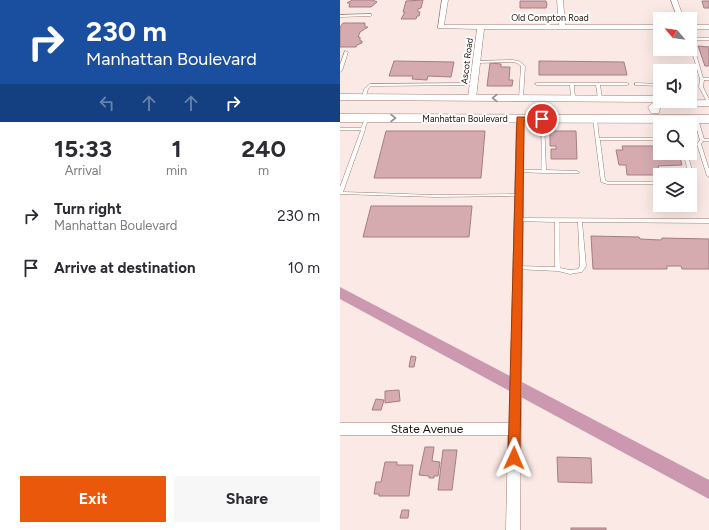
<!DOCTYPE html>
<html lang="en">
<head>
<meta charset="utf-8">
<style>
	:root { --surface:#fff; --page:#f7f7f7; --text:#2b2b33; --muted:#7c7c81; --accent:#ea580c }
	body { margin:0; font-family:Figtree,sans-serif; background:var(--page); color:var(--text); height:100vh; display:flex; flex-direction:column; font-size:15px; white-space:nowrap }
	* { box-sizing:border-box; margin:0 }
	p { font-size:13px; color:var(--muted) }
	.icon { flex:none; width:22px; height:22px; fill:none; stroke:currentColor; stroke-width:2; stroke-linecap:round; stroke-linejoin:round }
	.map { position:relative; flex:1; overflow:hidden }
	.side { display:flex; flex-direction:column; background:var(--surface); width:340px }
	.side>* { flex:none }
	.banner { background:#1a4fa0; color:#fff; overflow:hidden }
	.needle { width:26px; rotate:299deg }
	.fabs { position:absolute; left:313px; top:12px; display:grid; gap:8px }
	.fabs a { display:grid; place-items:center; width:44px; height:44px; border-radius:0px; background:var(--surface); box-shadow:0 4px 16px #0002; font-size:20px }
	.pin { position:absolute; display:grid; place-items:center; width:34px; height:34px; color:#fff; margin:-17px; border:2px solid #fff; border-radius:50%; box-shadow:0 1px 4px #0007 }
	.me { position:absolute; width:44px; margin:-22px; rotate:1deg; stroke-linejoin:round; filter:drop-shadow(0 0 3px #0008) }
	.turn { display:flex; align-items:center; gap:14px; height:84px; padding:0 20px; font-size:18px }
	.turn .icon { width:52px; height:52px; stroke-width:2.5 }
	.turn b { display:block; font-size:28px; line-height:34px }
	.lanes { display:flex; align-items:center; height:38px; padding:0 20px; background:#0003; justify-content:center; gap:20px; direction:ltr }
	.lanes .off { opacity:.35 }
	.eta { display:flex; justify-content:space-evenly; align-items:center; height:68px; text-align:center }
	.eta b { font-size:24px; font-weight:700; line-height:28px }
	.primary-button { display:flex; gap:8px; margin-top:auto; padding:8px 20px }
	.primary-button a { flex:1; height:46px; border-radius:0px; background:var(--accent); color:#fff; font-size:16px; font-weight:700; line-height:46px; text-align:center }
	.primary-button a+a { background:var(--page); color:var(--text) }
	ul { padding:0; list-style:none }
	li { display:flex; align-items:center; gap:12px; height:52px; padding:0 20px }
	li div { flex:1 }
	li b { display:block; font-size:15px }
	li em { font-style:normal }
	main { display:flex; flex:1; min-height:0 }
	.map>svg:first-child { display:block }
</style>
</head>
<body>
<main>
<section class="side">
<div class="banner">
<div class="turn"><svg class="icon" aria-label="right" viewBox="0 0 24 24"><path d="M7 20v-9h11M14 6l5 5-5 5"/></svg><div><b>230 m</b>Manhattan Boulevard</div></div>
<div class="lanes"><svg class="icon off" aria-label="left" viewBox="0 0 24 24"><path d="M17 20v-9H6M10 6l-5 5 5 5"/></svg><svg class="icon off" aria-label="ahead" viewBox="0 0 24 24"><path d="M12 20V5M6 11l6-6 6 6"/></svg><svg class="icon off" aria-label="ahead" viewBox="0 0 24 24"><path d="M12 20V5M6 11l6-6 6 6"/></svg><svg class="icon" aria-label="right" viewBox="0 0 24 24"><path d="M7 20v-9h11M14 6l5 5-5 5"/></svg></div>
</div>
<div class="eta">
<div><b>15:33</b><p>Arrival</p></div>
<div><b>1</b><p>min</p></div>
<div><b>240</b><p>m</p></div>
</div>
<ul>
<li><svg class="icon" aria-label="right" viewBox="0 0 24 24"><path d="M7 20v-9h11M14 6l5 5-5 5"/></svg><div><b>Turn right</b><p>Manhattan Boulevard</p></div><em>230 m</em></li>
<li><svg class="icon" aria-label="arrive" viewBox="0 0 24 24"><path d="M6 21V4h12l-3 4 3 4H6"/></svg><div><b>Arrive at destination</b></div><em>10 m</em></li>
</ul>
<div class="primary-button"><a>Exit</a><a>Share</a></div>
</section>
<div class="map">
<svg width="369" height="530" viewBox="0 0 369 530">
	<rect width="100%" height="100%" fill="#fae9e5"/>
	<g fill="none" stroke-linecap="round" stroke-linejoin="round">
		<!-- canal -->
		<polygon fill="#cb98b0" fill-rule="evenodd" points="0,287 369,480 369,499 0,299"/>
	</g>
	<!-- building -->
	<g fill="#d5abb0" stroke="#a57e82">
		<polygon points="12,0 33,0 37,2 31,7 9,7 10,3 7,3"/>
		<polygon points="83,0 81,8 78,9 78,12 80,12 79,16 77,16 76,19 61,19 65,12 63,12 66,1"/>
		<polygon points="180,1 206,1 207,5 206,8 180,8"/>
		<polygon points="362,1 369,1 369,8 364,8"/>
		<polygon points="3,23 25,23 25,27 28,27 20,32 18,37 20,37 20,41 22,41 22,43 17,45 16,47 0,47 0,27"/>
		<polygon points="358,46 369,47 369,66 365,66"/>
		<polygon points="54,61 114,62 111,77 88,76 87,80 72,79 73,76 49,76"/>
		<polygon points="199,61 284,62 287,75 199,75"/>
		<polygon points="150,63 161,64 161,67 170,67 169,80 173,80 172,86 147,86"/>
		<polygon points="46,131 145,131 141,178 34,178"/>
		<polygon points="210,131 236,131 237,159 211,159 211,149 216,149 216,146 210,146"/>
		<polygon points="282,146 314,146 314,150 320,150 323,157 340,157 342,165 318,166 320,175 287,175 286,165 279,165 276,150 283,150"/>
		<polygon points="31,206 132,206 129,237 23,237"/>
		<polygon points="251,236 299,237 300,239 321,240 322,238 369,239 369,269 342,269 341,266 327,266 327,269 253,269"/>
		<polygon points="71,356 76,357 74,367 69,367"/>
		<polygon points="59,390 60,401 45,403 45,391"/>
		<polygon points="36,399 44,400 41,410 32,410"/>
		<polygon points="85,447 94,447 92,461 100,462 98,476 94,476 94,478 89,478 89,476 79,475"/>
		<polygon points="103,450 117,450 112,490 98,490"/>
		<polygon points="217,457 251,458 252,483 218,482"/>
		<polygon points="45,462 57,462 57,465 73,465 69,496 39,496 39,494 34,494 36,482 41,482"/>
		<polygon points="62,510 69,510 68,518 60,518"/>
		<rect x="231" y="528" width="35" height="2"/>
	</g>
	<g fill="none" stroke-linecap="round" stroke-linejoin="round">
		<!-- lane casing -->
		<g stroke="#a37e75" stroke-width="1">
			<g id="lane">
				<polygon points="31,14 31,16 30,16 0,17 0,15"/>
				<polygon points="350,38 369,38 369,40 352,40 363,78 369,78 369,80 364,80 363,87 369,99 368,100 366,100 359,87 360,79 350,45"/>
				<polygon points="5,51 8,52 2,71 0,72 0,65"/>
				<polygon points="173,60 179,61 185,66 183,98 181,99 179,98 181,66 177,63 173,62 136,63 134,62 136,61"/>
				<polygon points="134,83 136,84 135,85 31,86 28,89 25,99 23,99 22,98 24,89 30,84"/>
				<polygon points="196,83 287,83 289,84 287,85 260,85 262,98 260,99 258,98 256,85 234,85 235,98 233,99 231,98 230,85 197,85 195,84"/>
				<polygon points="295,83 320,84 320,86 296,85 295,85"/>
				<polygon points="26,117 27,117 29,118 25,128 26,129 25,130 3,192 96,195 179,194 181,195 179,196 96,197 0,194 0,187 21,130 0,130 0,128 21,128"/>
				<polygon points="201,118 203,118 204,119 206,170 237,171 239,172 239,173 204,173 177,172 177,171 179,170 202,170"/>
				<polygon points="254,118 256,118 257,119 259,138 320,138 320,140 260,140 265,180 268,182 320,182 320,184 267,184 261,182 253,119"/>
				<polygon points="355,118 357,118 358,119 364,139 369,139 369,141 363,141 361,144 369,169 369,177 367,176 357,144 360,140 354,119"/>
				<polygon points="341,153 346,153 348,155 355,183 355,184 350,184 350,175 349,175 344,156"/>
				<path d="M178,218L369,219V223L242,222L246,266L242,272L230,274L218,271L175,269L174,268L175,267L177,266L215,267V222L176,221V219ZM219,222H238L240,266L238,269L230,270L220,268Z"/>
			</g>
		</g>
		<!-- street casing -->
		<g stroke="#a37e75" stroke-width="1">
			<g id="street">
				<polygon points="102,0 108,0 104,25 219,25 217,0 223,0 225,25 320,25 320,29 144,29 136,98 132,100 128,98 137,29 98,28"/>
				<polygon points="331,0 337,0 344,19 338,19"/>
				<rect x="350" y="25" width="19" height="4"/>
				<polygon points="177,117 180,117 184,119 180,530 166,530 168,435 0,435 0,423 169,423"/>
			</g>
		</g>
		<!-- secondary casing -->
		<g stroke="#a37e75" stroke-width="1">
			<g id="secondary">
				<polygon points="0,94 320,96 320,101 369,100 369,106 324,106 320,108 319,113 311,113 308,107 314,102 0,100"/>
				<polygon points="0,114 369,115 369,123 0,122"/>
			</g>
		</g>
		<!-- lane -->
		<use href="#lane" fill="#fff" fill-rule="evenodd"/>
		<!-- street -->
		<use href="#street" fill="#fff" fill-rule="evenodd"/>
		<!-- secondary -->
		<use href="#secondary" fill="#fff" fill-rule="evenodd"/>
	</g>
	<!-- one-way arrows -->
	<defs><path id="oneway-chevron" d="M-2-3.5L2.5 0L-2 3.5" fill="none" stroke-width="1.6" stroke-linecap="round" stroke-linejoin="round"/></defs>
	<g stroke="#9a9492">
		<use href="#oneway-chevron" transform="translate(155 98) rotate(-180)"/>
		<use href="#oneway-chevron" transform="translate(53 118)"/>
	</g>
	<!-- route -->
	<polygon fill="#ea580c" stroke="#983908" points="177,117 202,117 206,119 202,121 184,121 180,458 178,462 174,464 170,462 168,458"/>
	<g text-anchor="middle" stroke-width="4" stroke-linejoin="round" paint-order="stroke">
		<!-- far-street labels -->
		<g font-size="9" fill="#1e110d" stroke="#fff">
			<text x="210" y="21">Old Compton Road</text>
			<text transform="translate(127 61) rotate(-83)" y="3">Ascot Road</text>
			<text x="125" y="122">Manhattan Boulevard</text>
		</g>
		<!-- near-street labels -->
		<g font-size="12" fill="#1e110d" stroke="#fff">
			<text x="87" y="433">State Avenue</text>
		</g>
	</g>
</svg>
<div class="fabs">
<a><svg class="needle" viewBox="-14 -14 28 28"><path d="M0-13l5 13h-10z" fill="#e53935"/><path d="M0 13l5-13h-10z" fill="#7c7c81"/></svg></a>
<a><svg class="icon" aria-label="sound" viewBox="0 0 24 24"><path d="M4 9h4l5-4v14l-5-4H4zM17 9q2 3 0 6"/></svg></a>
<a><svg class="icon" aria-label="search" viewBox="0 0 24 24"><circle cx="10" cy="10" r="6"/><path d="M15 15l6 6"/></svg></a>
<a><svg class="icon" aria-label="layers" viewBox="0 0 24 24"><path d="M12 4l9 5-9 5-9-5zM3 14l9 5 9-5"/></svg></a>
</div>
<div class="pin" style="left:202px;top:119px;background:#d93025"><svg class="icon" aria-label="arrive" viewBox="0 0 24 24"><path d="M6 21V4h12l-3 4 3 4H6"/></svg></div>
<svg class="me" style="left:174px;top:458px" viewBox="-20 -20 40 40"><path d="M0-17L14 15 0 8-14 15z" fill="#ea580c" stroke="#fff" stroke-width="4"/></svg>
</div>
</main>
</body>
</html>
